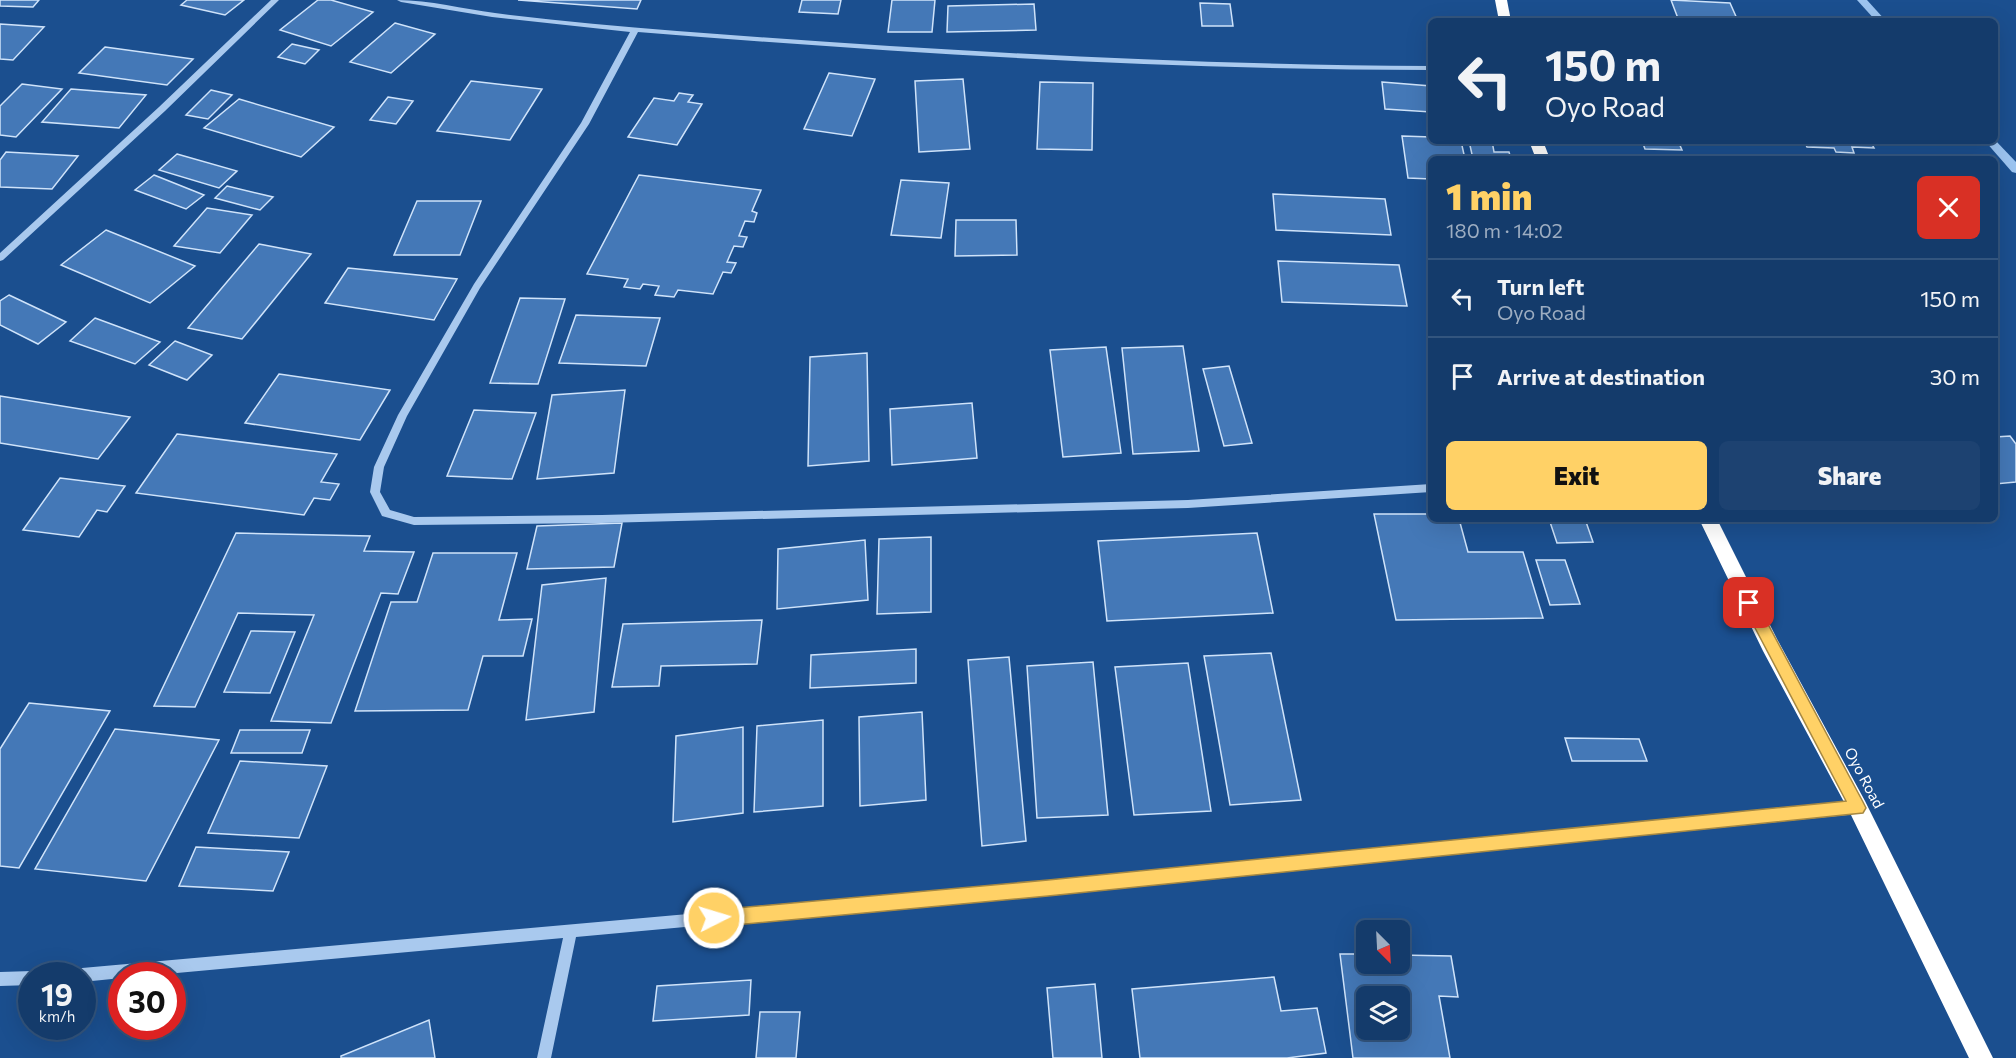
<!DOCTYPE html>
<html lang="en">
<head>
<meta charset="utf-8">
<style>
	:root { --surface:#143b6b; --page:#1d4271; --text:#f1f3f6; --muted:#9dadc1; --line:#33557e; --accent:#ffd166 }
	body { margin:0; font-family:Commissioner,sans-serif; background:var(--page); color:var(--text); height:100vh; display:flex; flex-direction:column; font-size:22px; white-space:nowrap }
	* { box-sizing:border-box; margin:0 }
	p { font-size:20px; color:var(--muted) }
	.icon { flex:none; width:33px; height:33px; fill:none; stroke:currentColor; stroke-width:2; stroke-linecap:round; stroke-linejoin:round }
	.map { position:relative; flex:1; overflow:hidden }
	.drawer { position:absolute; left:1428px; top:156px; width:570px; height:366px; display:flex; flex-direction:column; background:var(--surface); border-radius:9px; box-shadow:0 6px 24px #0002,0 0 0 2px var(--line) }
	.drawer>* { flex:none }
	.banner { position:absolute; left:1428px; top:18px; width:570px; height:126px; border-radius:9px; box-shadow:0 6px 24px #0002,0 0 0 2px var(--line); background:#143b6b; color:var(--text); overflow:hidden }
	.needle { width:39px; rotate:156deg }
	.controls { position:absolute; left:1356px; top:920px; display:grid; gap:12px }
	.controls a { display:grid; place-items:center; width:54px; height:54px; border-radius:9px; background:var(--surface); box-shadow:0 6px 24px #0002,0 0 0 2px var(--line); font-size:30px }
	.speed { position:absolute; left:18px; top:962px; display:flex; gap:12px; font-size:30px; font-weight:700; text-align:center }
	.speed>* { display:grid; place-content:center; width:78px; height:78px; border-radius:50%; background:var(--surface); box-shadow:0 6px 24px #0002,0 0 0 2px var(--line); line-height:1 }
	.speed small { font-size:15px; font-weight:400 }
	.speed .limit { border:9px solid #d22; background:#fff; color:#111 }
	.pin { position:absolute; display:grid; place-items:center; width:51px; height:51px; color:#fff; margin:-26px; border-radius:12px; box-shadow:0 3px 9px #0006 }
	.me { position:absolute; width:66px; margin:-33px; rotate:85deg; stroke-linejoin:round; filter:drop-shadow(0 0 4px #0008) }
	.turn { display:flex; align-items:center; gap:21px; height:126px; padding:0 18px; font-size:27px }
	.turn .icon { width:78px; height:78px; stroke-width:2.5 }
	.turn b { display:block; font-size:42px; line-height:51px }
	.round { display:grid; place-items:center; flex:none; width:63px; height:63px; border-radius:9px; background:var(--page) }
	.head { display:flex; align-items:center; justify-content:space-between; height:102px; padding:0 18px }
	h1 { font-size:36px; font-weight:800; line-height:45px; color:var(--accent) }
	.button { display:flex; gap:12px; margin-top:auto; padding:12px 18px }
	.button a { flex:1; height:69px; border-radius:9px; background:var(--accent); color:#111; font-size:24px; font-weight:800; line-height:69px; text-align:center }
	.button a+a { background:var(--page); color:var(--text) }
	ul { padding:0; list-style:none }
	li { display:flex; align-items:center; gap:18px; height:78px; padding:0 18px; border-top:2px solid var(--line) }
	li div { flex:1 }
	li b { display:block; font-size:22px }
	li em { font-style:normal }
	.map>svg:first-child { display:block }
</style>
</head>
<body>
<div class="map">
<svg width="2016" height="1058" viewBox="0 0 2016 1058">
	<rect width="100%" height="100%" fill="#1b4f8f"/>
	<g fill="none" stroke-linecap="round" stroke-linejoin="round">
		<!-- stream -->
		<g fill="#9cc4f0" fill-rule="evenodd">
			<polygon points="1857,0 1867,0 1886,21 1876,21"/>
			<polygon points="1995,140 2016,162 2016,173 2012,172 1985,141"/>
		</g>
	</g>
	<!-- building -->
	<g fill="#4478b7" stroke="#cfe3fa" stroke-width="1.5" fill-rule="evenodd">
		<polygon points="0,0 39,0 33,7 0,6"/>
		<polygon points="187,0 244,0 225,15 181,5"/>
		<polygon points="318,0 331,0 373,12 331,46 280,30"/>
		<polygon points="518,0 641,0 637,9"/>
		<polygon points="802,0 841,0 838,14 799,12"/>
		<polygon points="892,0 935,0 932,32 888,32"/>
		<polygon points="1671,0 1730,3 1738,21 1679,21"/>
		<polygon points="1200,3 1230,4 1233,26 1202,26"/>
		<polygon points="1034,4 1036,30 947,32 948,6"/>
		<polygon points="395,23 435,34 391,73 350,62"/>
		<polygon points="0,24 44,27 13,60 0,59"/>
		<polygon points="292,44 319,50 305,64 278,57"/>
		<polygon points="105,47 193,59 167,85 79,73"/>
		<polygon points="829,73 875,79 852,136 804,129"/>
		<polygon points="963,79 970,149 919,152 915,81"/>
		<polygon points="471,81 542,89 510,140 437,131"/>
		<polygon points="1040,82 1093,83 1092,150 1037,149"/>
		<polygon points="1382,82 1431,86 1431,112 1385,109"/>
		<polygon points="22,84 62,89 16,137 0,135 0,106"/>
		<polygon points="71,89 146,95 119,128 42,122"/>
		<polygon points="211,90 232,95 208,119 186,115"/>
		<polygon points="679,93 693,95 688,102 702,104 677,145 628,137 654,98 674,101"/>
		<polygon points="388,97 413,101 396,124 370,120"/>
		<polygon points="239,99 334,127 301,157 204,128"/>
		<polygon points="1402,136 1431,137 1431,141 1461,141 1465,159 1431,159 1431,179 1408,178"/>
		<polygon points="1469,141 1492,141 1494,152 1509,152 1511,159 1473,159"/>
		<polygon points="1642,141 1678,141 1682,150 1645,149"/>
		<polygon points="1804,141 1870,141 1874,148 1852,147 1854,153 1836,152 1834,148 1807,147"/>
		<polygon points="6,152 78,156 52,189 0,187 0,160"/>
		<polygon points="177,154 237,171 219,188 159,170"/>
		<polygon points="154,175 204,195 186,209 135,190"/>
		<polygon points="639,175 761,190 752,211 757,213 754,222 745,221 739,236 747,237 743,247 734,246 727,262 736,263 731,273 723,272 713,294 678,290 674,297 655,295 659,286 643,284 640,289 624,287 628,279 587,274"/>
		<polygon points="901,180 949,183 941,238 891,235"/>
		<polygon points="227,186 273,197 260,210 215,198"/>
		<polygon points="1273,194 1385,199 1391,235 1276,230"/>
		<polygon points="417,201 481,201 460,255 394,255"/>
		<polygon points="207,208 252,215 220,253 174,246"/>
		<polygon points="956,220 1016,220 1017,255 955,256"/>
		<polygon points="106,230 195,266 150,303 61,265"/>
		<polygon points="259,244 311,254 242,339 188,328"/>
		<polygon points="1278,261 1399,265 1407,306 1282,302"/>
		<polygon points="348,268 457,279 434,320 325,303"/>
		<polygon points="9,295 66,322 38,344 0,325 0,301"/>
		<polygon points="520,298 565,299 538,384 490,383"/>
		<polygon points="576,315 660,318 646,366 559,363"/>
		<polygon points="95,318 160,342 135,364 70,341"/>
		<polygon points="175,341 212,355 187,380 149,365"/>
		<polygon points="1183,346 1199,451 1133,454 1122,348"/>
		<polygon points="1106,347 1121,453 1063,457 1050,350"/>
		<polygon points="867,353 869,461 808,466 810,357"/>
		<polygon points="1229,366 1252,443 1224,446 1203,369"/>
		<polygon points="279,374 390,390 360,440 245,423"/>
		<polygon points="625,390 614,473 537,479 552,395"/>
		<polygon points="0,396 130,417 98,459 0,443"/>
		<polygon points="972,403 977,458 892,465 890,409"/>
		<polygon points="474,410 536,413 512,479 447,476"/>
		<polygon points="177,434 337,454 321,482 339,484 330,500 314,498 304,515 136,493"/>
		<polygon points="2010,436 2016,444 2016,482 1995,484 1995,437"/>
		<polygon points="60,478 125,486 107,512 97,510 79,537 23,530"/>
		<polygon points="1374,514 1431,514 1431,519 1459,519 1468,552 1523,552 1543,618 1396,620"/>
		<polygon points="1549,519 1585,519 1593,542 1557,543"/>
		<polygon points="622,523 614,567 527,569 537,526"/>
		<polygon points="236,533 370,536 364,551 414,552 398,594 381,593 331,723 271,721 314,615 238,613 195,707 154,706"/>
		<polygon points="1257,533 1273,613 1107,621 1098,541"/>
		<polygon points="931,537 931,612 877,614 879,539"/>
		<polygon points="865,540 868,600 777,609 778,549"/>
		<polygon points="433,553 517,553 499,620 532,619 523,656 483,656 468,710 355,711 391,602 417,602"/>
		<polygon points="1536,560 1565,560 1580,604 1550,605"/>
		<polygon points="606,578 594,712 526,720 542,585"/>
		<polygon points="762,620 757,664 661,666 659,686 612,687 623,624"/>
		<polygon points="251,631 295,632 270,693 224,692"/>
		<polygon points="916,649 916,683 810,688 811,655"/>
		<polygon points="1271,653 1301,800 1230,805 1204,656"/>
		<polygon points="1009,657 1026,841 982,846 968,660"/>
		<polygon points="1093,662 1108,815 1037,818 1027,666"/>
		<polygon points="1188,663 1211,811 1134,815 1115,667"/>
		<polygon points="29,703 110,711 19,868 0,866 0,749"/>
		<polygon points="922,712 926,800 860,806 859,717"/>
		<polygon points="823,720 823,806 754,812 757,726"/>
		<polygon points="743,727 743,813 673,822 676,736"/>
		<polygon points="115,729 219,740 146,881 35,869"/>
		<polygon points="240,730 310,730 302,753 231,753"/>
		<polygon points="1565,738 1639,739 1647,761 1572,761"/>
		<polygon points="240,761 327,766 299,838 208,833"/>
		<polygon points="196,847 289,852 273,891 179,886"/>
		<path d="M1340,954H1366V963H1400V955L1451,956L1458,997L1439,996L1450,1058H1353ZM1366,996H1400V1029H1366Z"/>
		<polygon points="1274,977 1281,1011 1317,1008 1326,1053 1287,1058 1140,1058 1132,989"/>
		<polygon points="751,980 749,1015 653,1021 657,986"/>
		<polygon points="1095,984 1102,1058 1053,1058 1047,988"/>
		<polygon points="760,1012 800,1012 796,1058 756,1058"/>
		<polygon points="429,1020 435,1058 341,1058 341,1056"/>
	</g>
	<g fill="none" stroke-linecap="round" stroke-linejoin="round">
		<!-- minor -->
		<g fill="#a9c9ee" fill-rule="evenodd">
			<polygon points="271,0 279,0 165,111 3,260 0,261 0,253 159,107"/>
			<path d="M397,0C430,0 463,9 495,13C556,21 616,26 677,31C928,50 1179,65 1431,66V70C1166,70 902,53 638,32L589,124L480,288L407,416L384,467L380,492L390,510L414,517L602,515L1188,500L1431,484V492L1188,508L602,523L414,525L382,516L370,492L374,467L398,415L474,284L581,123L630,32L492,17L401,2Z"/>
			<polygon points="1858,802 1862,804 1864,808 1862,812 1858,814 1024,896 576,937 551,1058 537,1058 563,938 155,975 122,975 122,978 82,982 82,975 75,975 77,970 82,968 1024,884"/>
			<polygon points="32,971 37,975 32,975 32,985 0,986 0,972"/>
		</g>
		<!-- highway -->
		<g fill="#fff" fill-rule="evenodd">
			<polygon points="1495,0 1507,0 1511,21 1499,21"/>
			<polygon points="1529,141 1543,141 1550,159 1536,159"/>
			<polygon points="1699,519 1717,519 1777,639 1865,801 1993,1058 1969,1058 1851,815 1763,651"/>
		</g>
	</g>
	<!-- route -->
	<polygon fill="#ffd166" stroke="#a68842" stroke-width="1.5" points="1749,596 1754,598 1863,802 1866,808 1863,813 1048,896 714,927 708,924 706,918 708,913 714,910 1048,880 1846,801 1744,607 1742,603 1744,598"/>
	<g text-anchor="middle" stroke-width="4.5" stroke-linejoin="round" paint-order="stroke">
		<!-- street labels -->
		<g font-size="15" fill="#fff" stroke="#1b4f8f">
			<text transform="translate(1864 778) rotate(62)" y="5">Oyo Road</text>
		</g>
	</g>
</svg>
<div class="controls">
<a><svg class="needle" viewBox="-14 -14 28 28"><path d="M0-13l5 13h-10z" fill="#e53935"/><path d="M0 13l5-13h-10z" fill="#9dadc1"/></svg></a>
<a><svg class="icon" aria-label="layers" viewBox="0 0 24 24"><path d="M12 4l9 5-9 5-9-5zM3 14l9 5 9-5"/></svg></a>
</div>
<div class="speed"><div>19<small>km/h</small></div><div class="limit">30</div></div>
<div class="pin" style="left:1749px;top:603px;background:#d93025"><svg class="icon" aria-label="arrive" viewBox="0 0 24 24"><path d="M6 21V4h12l-3 4 3 4H6"/></svg></div>
<svg class="me" style="left:714px;top:918px" viewBox="-20 -20 40 40"><circle r="17" fill="#ffd166" stroke="#fff" stroke-width="3"/><path d="M0-11L8 9 0 5-8 9z" fill="#fff"/></svg>
<div class="banner">
<div class="turn"><svg class="icon" aria-label="left" viewBox="0 0 24 24"><path d="M17 20v-9H6M10 6l-5 5 5 5"/></svg><div><b>150 m</b>Oyo Road</div></div>
</div>
<section class="drawer">
<div class="head"><div><h1>1 min</h1><p>180 m · 14:02</p></div><a class="round" style="background:#d93025;color:#fff"><svg class="icon" aria-label="close" viewBox="0 0 24 24"><path d="M6 6l12 12M18 6L6 18"/></svg></a></div>
<ul>
<li><svg class="icon" aria-label="left" viewBox="0 0 24 24"><path d="M17 20v-9H6M10 6l-5 5 5 5"/></svg><div><b>Turn left</b><p>Oyo Road</p></div><em>150 m</em></li>
<li><svg class="icon" aria-label="arrive" viewBox="0 0 24 24"><path d="M6 21V4h12l-3 4 3 4H6"/></svg><div><b>Arrive at destination</b></div><em>30 m</em></li>
</ul>
<div class="button"><a>Exit</a><a>Share</a></div>
</section>
</div>
</body>
</html>
